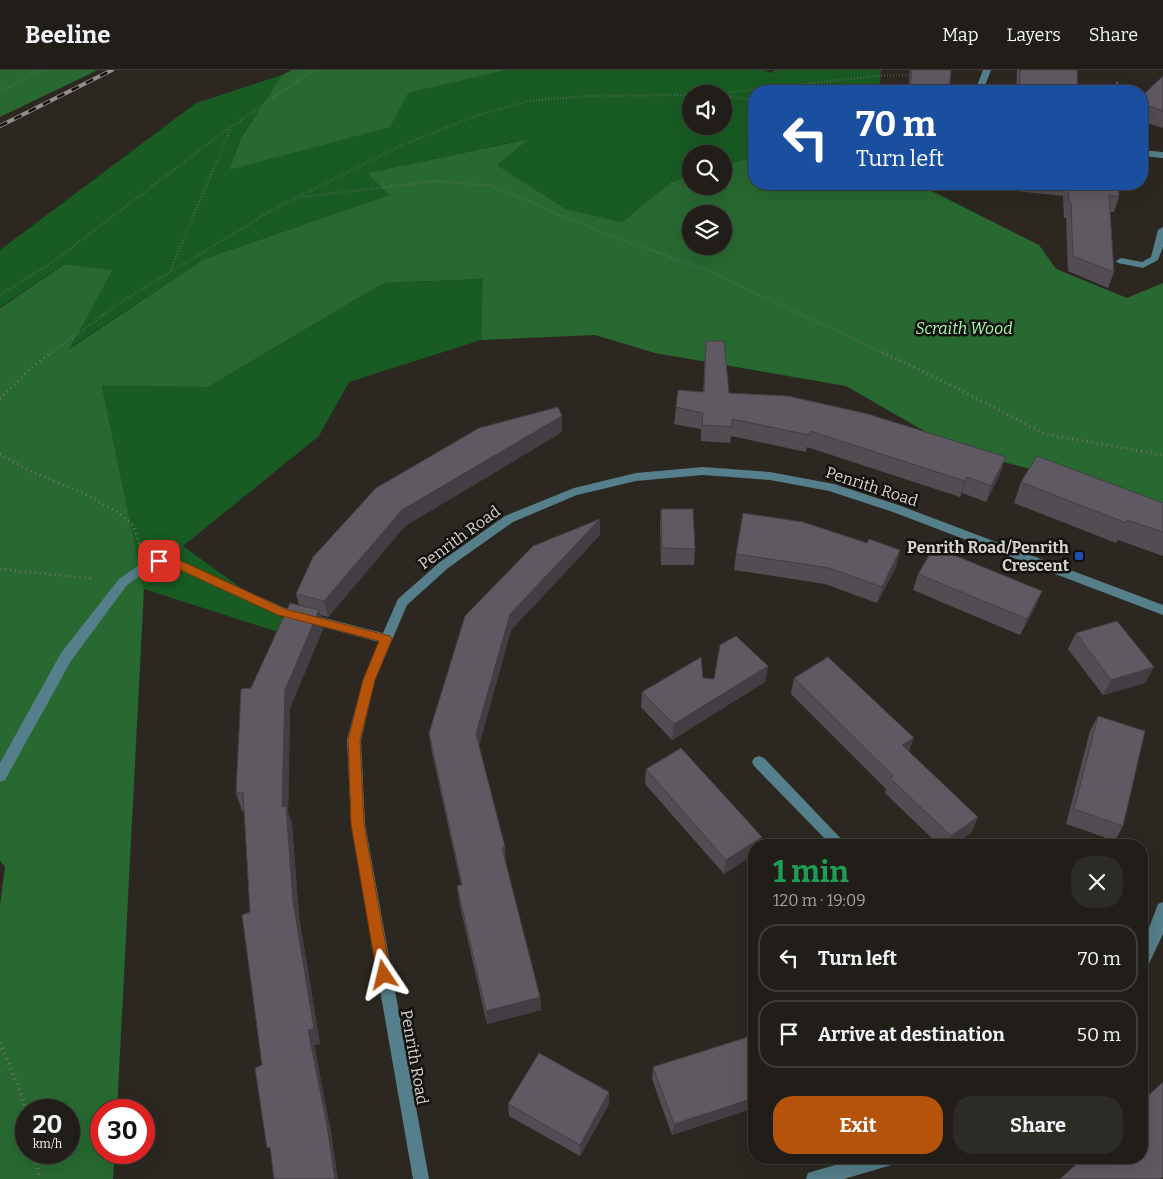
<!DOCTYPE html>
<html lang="en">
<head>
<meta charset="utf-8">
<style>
	:root { --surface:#211e19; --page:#2d2b26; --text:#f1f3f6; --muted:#a2a2a2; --line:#3e3c38; --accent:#b45309 }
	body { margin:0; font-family:Bitter,serif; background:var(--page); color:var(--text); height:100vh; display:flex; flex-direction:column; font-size:19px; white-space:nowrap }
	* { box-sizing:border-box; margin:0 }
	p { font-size:16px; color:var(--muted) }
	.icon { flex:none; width:28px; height:28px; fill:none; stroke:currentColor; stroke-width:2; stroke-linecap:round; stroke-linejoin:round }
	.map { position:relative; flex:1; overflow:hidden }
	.details { position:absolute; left:748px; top:769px; width:400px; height:325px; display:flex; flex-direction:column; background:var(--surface); border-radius:20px; box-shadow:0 5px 20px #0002,0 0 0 1px var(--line) }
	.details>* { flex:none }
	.guide { position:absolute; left:748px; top:15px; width:400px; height:105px; border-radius:20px; box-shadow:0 5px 20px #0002,0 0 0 1px var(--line); background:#1a4fa0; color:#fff; overflow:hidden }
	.buttons { position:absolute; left:682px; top:15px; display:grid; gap:10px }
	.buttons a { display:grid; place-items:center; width:50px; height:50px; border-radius:50%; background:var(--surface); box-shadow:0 5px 20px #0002,0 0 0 1px var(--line); font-size:25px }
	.speed { position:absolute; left:15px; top:1029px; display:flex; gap:10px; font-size:25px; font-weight:700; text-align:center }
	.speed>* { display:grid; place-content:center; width:65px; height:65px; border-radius:50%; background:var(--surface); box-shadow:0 5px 20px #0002,0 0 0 1px var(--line); line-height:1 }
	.speed small { font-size:12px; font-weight:400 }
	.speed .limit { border:8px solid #d22; background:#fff; color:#111 }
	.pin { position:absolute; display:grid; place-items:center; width:42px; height:42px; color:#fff; margin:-21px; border-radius:10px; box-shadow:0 2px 8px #0006 }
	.me { position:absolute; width:55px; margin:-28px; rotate:350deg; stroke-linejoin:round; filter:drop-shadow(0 0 4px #0008) }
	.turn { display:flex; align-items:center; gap:18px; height:105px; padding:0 25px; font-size:22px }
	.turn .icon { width:65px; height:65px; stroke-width:2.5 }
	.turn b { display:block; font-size:35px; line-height:42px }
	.round { display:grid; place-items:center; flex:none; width:52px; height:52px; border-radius:20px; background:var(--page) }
	.headline { display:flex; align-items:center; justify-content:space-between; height:85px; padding:0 25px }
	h1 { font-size:30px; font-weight:700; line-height:38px; color:#1e9e55 }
	.cta { display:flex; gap:10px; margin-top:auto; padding:10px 25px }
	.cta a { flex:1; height:58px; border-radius:20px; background:var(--accent); color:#fff; font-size:20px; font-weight:700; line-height:58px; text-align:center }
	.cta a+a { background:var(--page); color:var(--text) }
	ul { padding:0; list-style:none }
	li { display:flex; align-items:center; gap:15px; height:68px; margin:0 10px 8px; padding:0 15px; border:2px solid var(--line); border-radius:20px }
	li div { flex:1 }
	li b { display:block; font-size:19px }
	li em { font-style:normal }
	header { display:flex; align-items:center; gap:30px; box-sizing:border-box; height:70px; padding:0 25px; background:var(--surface); border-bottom:1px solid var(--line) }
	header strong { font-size:24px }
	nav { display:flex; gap:28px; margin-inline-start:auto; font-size:18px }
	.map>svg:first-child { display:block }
</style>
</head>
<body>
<header>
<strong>Beeline</strong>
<nav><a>Map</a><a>Layers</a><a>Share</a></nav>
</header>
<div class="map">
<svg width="1163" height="1109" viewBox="0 0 1163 1109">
	<rect width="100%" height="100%" fill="#2c2821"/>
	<!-- green -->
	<g fill="#185b23" fill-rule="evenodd">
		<path d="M507,0H763L771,3L775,0H881L879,21H754V86L724,96V84H691V106L671,112L622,152L566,139L497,95L528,69L367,103L389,125L204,189L68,279L113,200L65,194L0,237V180L196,33L282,5L241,68L229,100L408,23ZM691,24H724V56H691Z"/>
		<polygon points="484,209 481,270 349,312 319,366 183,476 288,552 278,562 144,519 102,316 208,317 384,213"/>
	</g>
	<!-- forest -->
	<g fill="#286931" fill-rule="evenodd">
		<polygon points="0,0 98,0 0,47"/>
		<polygon points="292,0 507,0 408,23 390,57 229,100 241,68 282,5"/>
		<path d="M529,69L497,95L566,139L622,152L671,112L691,106V116H724V96L754,86V114H918L1039,175L1056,199L1127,228L1163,213V433L957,380L846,316L655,283L595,265L481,270L483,209L384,213L208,317L102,316L144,519L117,1040H101V1082L115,1083L113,1109H0V835L5,797L0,791V238L65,194L113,200L69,279L204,189L389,125L367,103ZM691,144H724V176H691ZM26,1040H69V1082H26Z"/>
	</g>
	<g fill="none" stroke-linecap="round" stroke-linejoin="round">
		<!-- path-far2 -->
		<g stroke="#75716b" stroke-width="2.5" stroke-dasharray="0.5 2.5" stroke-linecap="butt">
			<polyline points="0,21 41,0"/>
			<polyline points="714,24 876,6 912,5"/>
			<polyline points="724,26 754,30"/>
			<polyline points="302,127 437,111 492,116 613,167 705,199 885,284"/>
			<polyline points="170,201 231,58"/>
			<polyline points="0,225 54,191 225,61 314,0"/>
			<polyline points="50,284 118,234 277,137 398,77 472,47 529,31 585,26 691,25"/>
		</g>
		<!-- path-far1 -->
		<g stroke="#75716b" stroke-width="3" stroke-dasharray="1 4" stroke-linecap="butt">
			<polyline points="882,282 953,316 1045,364 1163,385"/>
			<polyline points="0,329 33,296 52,282"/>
			<polyline points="0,384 32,402 85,424 117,442 133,455 139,474"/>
			<polyline points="0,499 94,509"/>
		</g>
		<!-- path -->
		<g stroke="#75716b" stroke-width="4" stroke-dasharray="1 4.5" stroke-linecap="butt">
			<polyline points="0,973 22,1026 26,1046"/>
			<polyline points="34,1082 40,1109"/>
		</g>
		<!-- minor -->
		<g fill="#557f8a" fill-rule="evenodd">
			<polygon points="983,0 991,0 983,21 975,21"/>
			<polygon points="1141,80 1163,82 1163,88 1141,86"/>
			<polygon points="1163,157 1163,177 1158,190 1143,198 1118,193 1116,191 1121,188 1142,192 1151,187 1158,160"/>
			<polygon points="703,397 770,402 834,414 901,436 1163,535 1163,545 893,442 829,421 770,410 703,405 636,411 577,425 513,452 448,498 407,535 375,610 361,670 365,754 429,1109 413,1109 351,754 347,670 363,610 379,572 278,545 171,496 160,495 150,499 127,515 71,591 5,710 0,712 0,693 61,583 119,509 142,493 159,487 173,488 285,538 383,563 398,529 440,492 505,446 574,418 636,403"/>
			<polygon points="759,686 764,688 847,775 831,775 754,696 752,692 754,688"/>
			<polygon points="1163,832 1163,864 1146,900 1141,902 1141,879 1158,834"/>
			<polygon points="860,1088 896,1088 894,1094 888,1096 844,1109 806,1109 808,1103 814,1101"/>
		</g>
		<!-- rail casing -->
		<g stroke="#94908b" stroke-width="4">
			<polyline id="rail" points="0,56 112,0"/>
		</g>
		<!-- rail -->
		<use href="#rail" stroke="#13110e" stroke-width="2.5" stroke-dasharray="8" stroke-linecap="butt"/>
	</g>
	<!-- wall -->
	<g fill="#524d53">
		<polygon points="910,0 951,0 949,21 908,21"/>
		<polygon points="1017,0 1077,0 1078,21 1016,21"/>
		<polygon points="1163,6 1163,58 1141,51 1141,27"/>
		<polygon points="1015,114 1124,114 1121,121 1119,121 1119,127 1114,142 1110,142 1114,202 1108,218 1068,201 1066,148 1064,148 1063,126 1015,121"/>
		<polygon points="706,271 729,323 1006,387 1000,404 986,432 962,423 960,427 807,377 806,382 731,366 730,373 701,371 701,359 674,354 676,337 703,322"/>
		<polygon points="562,362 405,456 328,547 320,545 323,559 290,638 288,742 292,754 299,847 320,974 314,975 332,1068 262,995 250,842 244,741 242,741 236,723 251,618 299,535 296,524 313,487"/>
		<polygon points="1021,412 1149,428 1163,433 1163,486 1118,470 1116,473 1014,433"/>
		<polygon points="661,439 695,479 694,495 661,495 660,455"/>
		<polygon points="600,465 511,560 479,675 506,792 505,792 540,927 541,940 487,954 459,831 457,816 461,815 431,678 429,663 533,476"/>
		<polygon points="867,473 900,480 896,497 877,533 825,514 734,500 736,484"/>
		<polygon points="918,504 1042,521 1035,537 1020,565 913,520"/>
		<polygon points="1076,563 1145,613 1103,625 1068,579"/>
		<polygon points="768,596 765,612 672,670 641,637 642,622 703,608 714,609"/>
		<polygon points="794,608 909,682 972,762 953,775 939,775 885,723 886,719 791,624"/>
		<polygon points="1098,646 1123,756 1115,771 1066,754 1090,661"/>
		<polygon points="646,699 754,775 754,784 724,804 645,714"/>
		<polygon points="754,965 754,1038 672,1065 652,1009 653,997"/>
		<polygon points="609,1022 609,1034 580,1086 509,1046 508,1034"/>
	</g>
	<!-- shaded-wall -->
	<g fill="#423e44">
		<polygon points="562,346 562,362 405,456 328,547 324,531 402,440"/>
		<polygon points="1006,387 1000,404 986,432 991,416"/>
		<polygon points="967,407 962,423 960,427 965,411"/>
		<polygon points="600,449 600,465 511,560 478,679 476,664 510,544"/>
		<polygon points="900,480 896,497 877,533 882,517"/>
		<polygon points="1042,521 1035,537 1020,565 1027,549"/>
		<polygon points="319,540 323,559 290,638 288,742 292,754 299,847 320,974 314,975 332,1068 338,1109 335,1109 308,960 282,737 285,620"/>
		<polygon points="768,596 765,612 672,670 674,654"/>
		<polygon points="1154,597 1145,613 1103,625 1111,610"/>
		<polygon points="914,668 908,683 902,675"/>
		<polygon points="978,747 972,762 953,775 947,775 951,766"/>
		<polygon points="762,767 760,775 754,775 754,784 724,804 726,790"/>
		<polygon points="505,777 506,792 503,793 502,778"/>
		<polygon points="540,927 541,940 487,954 486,941"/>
		<polygon points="609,1022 609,1034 580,1086 580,1075"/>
		<polygon points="754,1028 754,1038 672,1065 674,1054"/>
	</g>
	<!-- building -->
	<g fill="#5f5961" stroke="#423e44">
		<polygon points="912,0 951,0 949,21 909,21"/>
		<polygon points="1020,0 1077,0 1078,21 1020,21"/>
		<polygon points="1163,6 1163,41 1141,33 1141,27"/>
		<polygon points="1118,11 1119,21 1107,21"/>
		<polygon points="1068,114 1118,114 1119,127 1109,125 1114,202 1073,186 1071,133 1069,132"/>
		<polygon points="706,271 724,271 729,323 788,326 868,344 1006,387 991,416 967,407 965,411 810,361 809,365 732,349 732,357 702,355 703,343 676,337 678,320 704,322"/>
		<polygon points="558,337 562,346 402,440 324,531 296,524 313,487 376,418 479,358"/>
		<polygon points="1037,386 1163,433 1163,462 1127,450 1126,453 1021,412"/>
		<polygon points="661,439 693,439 695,479 662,478"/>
		<polygon points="743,443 803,452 867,473 869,469 900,480 882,517 829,498 736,484"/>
		<polygon points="600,449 510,544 476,664 505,777 502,778 540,927 486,941 457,816 462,815 429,663 465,546 533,476"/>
		<polygon points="934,477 1042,521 1027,549 918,504"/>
		<polygon points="290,533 319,540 285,620 282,737 286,736 293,831 314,959 308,960 327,1055 335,1109 274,1109 270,1077 267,1078 255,998 262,995 242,845 250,842 243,722 236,723 241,619 251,618"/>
		<polygon points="1117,551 1154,597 1111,610 1076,563"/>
		<polygon points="736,566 768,596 674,654 642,622 701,587 703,608 714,609 720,575"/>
		<polygon points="828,587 914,668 902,675 978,747 951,766 890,708 893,706 794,608"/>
		<polygon points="1098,646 1145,661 1123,756 1074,739"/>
		<polygon points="681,678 762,767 726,790 646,699"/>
		<polygon points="754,965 754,1028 674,1054 653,997"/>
		<polygon points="539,983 609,1022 580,1075 508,1034"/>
		<polygon points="1163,1012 1163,1107 1160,1109 1060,1109 1083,1088 1141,1088 1141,1032"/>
	</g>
	<!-- route -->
	<polygon fill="#b45309" stroke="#753606" points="159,487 177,489 285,539 390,566 392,569 375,610 360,670 364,754 391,905 389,910 384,912 379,910 377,905 351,754 348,670 363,610 379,571 278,545 172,496 156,494 154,491"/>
	<!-- markers -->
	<rect fill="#1a4fb4" stroke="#13110e" stroke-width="2" x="1074" y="481" width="10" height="10" rx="2.5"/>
	<g text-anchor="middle" stroke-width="5" stroke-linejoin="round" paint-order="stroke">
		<!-- park labels -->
		<g font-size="16" font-style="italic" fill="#a3fdaa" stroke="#13110e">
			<text x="964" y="264">Scraith Wood</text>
		</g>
		<!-- street labels -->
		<g font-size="16" fill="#d7d4d0" stroke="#13110e">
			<text transform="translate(872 416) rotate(18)" y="6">Penrith Road</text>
			<text transform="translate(459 467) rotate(-36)" y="6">Penrith Road</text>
			<text transform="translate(415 987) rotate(80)" y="6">Penrith Road</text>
		</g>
		<!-- poi labels -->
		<g font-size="16" font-weight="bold" fill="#d7d4d0" stroke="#13110e" text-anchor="end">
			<text x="1069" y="483">Penrith Road/Penrith<tspan x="1069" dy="18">Crescent</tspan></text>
		</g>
	</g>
</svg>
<div class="buttons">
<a><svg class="icon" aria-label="sound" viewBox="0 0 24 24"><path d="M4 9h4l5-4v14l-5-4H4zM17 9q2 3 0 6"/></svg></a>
<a><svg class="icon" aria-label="search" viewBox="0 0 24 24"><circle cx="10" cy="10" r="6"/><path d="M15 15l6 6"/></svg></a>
<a><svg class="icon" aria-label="layers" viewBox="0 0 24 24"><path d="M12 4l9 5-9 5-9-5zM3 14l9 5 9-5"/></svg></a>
</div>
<div class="speed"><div>20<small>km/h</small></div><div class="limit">30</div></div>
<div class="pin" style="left:159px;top:491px;background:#d93025"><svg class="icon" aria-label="arrive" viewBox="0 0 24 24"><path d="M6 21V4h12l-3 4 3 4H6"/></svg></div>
<svg class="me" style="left:384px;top:905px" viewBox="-20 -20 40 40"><path d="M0-17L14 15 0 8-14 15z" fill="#b45309" stroke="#fff" stroke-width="4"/></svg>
<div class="guide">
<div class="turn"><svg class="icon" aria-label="left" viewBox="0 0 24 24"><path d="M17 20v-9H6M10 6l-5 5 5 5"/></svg><div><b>70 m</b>Turn left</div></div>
</div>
<section class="details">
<div class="headline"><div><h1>1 min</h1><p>120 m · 19:09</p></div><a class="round"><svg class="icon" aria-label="close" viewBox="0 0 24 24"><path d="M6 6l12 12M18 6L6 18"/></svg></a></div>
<ul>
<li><svg class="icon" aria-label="left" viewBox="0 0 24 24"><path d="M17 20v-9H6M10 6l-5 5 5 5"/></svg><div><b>Turn left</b></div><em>70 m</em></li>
<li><svg class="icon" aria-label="arrive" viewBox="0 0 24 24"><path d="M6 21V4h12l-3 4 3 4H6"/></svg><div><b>Arrive at destination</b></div><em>50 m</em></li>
</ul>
<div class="cta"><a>Exit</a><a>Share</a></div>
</section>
</div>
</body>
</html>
